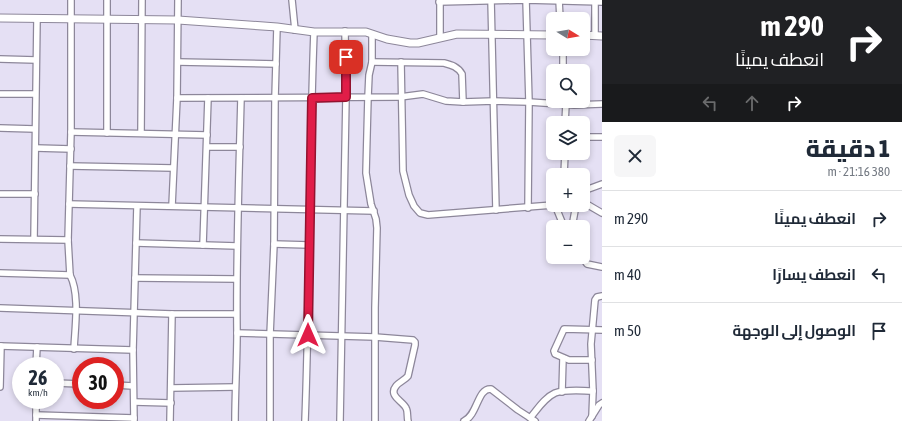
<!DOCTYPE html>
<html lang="ar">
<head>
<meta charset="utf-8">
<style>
	:root { --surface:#fff; --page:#f6f6f7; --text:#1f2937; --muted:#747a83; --line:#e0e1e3 }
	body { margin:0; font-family:"Asap Condensed",Cairo,sans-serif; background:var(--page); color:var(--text); direction:rtl; height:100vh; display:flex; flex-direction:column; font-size:15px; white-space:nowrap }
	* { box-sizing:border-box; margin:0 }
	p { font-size:13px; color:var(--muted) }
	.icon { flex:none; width:22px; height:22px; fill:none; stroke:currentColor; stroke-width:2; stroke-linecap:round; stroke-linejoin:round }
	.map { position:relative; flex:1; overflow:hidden; direction:ltr }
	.sheet { display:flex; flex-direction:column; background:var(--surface); width:300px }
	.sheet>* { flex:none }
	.hud { background:#202124; color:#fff; overflow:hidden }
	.needle { width:26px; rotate:101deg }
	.controls { position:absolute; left:546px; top:12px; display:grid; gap:8px }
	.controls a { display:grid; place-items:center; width:44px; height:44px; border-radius:6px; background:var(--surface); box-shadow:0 2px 6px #0003; font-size:20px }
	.speed { position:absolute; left:12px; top:357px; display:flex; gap:8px; font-size:20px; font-weight:700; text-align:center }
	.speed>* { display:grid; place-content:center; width:52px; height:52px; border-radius:50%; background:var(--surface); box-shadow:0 2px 6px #0003; line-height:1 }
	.speed small { font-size:10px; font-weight:400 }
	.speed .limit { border:6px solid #d22; background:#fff; color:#111 }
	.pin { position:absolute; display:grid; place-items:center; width:34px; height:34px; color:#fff; margin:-17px; border-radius:8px; box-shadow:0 2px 6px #0006 }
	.me { position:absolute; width:44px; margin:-22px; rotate:0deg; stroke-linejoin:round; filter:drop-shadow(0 0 3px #0008) }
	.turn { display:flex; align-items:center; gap:14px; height:84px; padding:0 12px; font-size:18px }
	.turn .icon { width:52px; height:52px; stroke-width:2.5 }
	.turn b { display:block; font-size:28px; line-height:34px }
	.lanes { display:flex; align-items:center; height:38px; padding:0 12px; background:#0003; justify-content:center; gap:20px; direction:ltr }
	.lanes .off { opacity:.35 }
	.round { display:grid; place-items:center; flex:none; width:42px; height:42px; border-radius:6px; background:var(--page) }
	.overview { display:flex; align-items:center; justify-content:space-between; height:68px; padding:0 12px }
	h1 { font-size:24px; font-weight:800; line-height:30px }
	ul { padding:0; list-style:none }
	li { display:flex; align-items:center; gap:12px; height:56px; padding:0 12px; border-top:1px solid var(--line) }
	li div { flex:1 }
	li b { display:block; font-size:15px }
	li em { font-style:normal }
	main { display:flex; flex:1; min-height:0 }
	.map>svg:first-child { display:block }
</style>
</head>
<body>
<main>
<section class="sheet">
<div class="hud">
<div class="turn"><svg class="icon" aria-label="right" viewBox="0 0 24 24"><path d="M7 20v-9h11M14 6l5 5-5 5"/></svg><div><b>290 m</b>انعطف يمينًا</div></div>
<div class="lanes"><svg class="icon off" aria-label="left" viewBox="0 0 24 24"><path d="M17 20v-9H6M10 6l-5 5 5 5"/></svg><svg class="icon off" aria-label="ahead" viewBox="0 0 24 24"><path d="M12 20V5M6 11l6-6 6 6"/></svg><svg class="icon" aria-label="right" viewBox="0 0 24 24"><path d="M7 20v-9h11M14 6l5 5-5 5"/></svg></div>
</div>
<div class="overview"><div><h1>1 دقيقة</h1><p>380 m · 21:16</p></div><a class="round"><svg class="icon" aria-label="close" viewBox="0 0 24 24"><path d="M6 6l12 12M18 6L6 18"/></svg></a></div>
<ul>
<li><svg class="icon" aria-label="right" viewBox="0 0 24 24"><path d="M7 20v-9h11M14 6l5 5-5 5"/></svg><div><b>انعطف يمينًا</b></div><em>290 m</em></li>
<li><svg class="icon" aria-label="left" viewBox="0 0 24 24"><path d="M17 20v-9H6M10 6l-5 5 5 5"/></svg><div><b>انعطف يسارًا</b></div><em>40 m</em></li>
<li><svg class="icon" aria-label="arrive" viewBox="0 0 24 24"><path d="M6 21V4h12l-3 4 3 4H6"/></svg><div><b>الوصول إلى الوجهة</b></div><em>50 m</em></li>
</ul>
</section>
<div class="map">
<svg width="602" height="421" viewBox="0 0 602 421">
	<rect width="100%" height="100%" fill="#e5e0f4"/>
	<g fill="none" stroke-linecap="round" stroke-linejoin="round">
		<!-- street casing -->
		<g stroke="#8d879a" stroke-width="8">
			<g id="street">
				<path d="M71,0V132L68,240L70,275C80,294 75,327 74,349"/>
				<polyline points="292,0 295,30"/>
				<polyline points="491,0 496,210"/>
				<polyline points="526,0 529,102 528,208"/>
				<polyline points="559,0 560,19"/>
				<polyline points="439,2 526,0 602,2"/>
				<polyline points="372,34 372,62 369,75 368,97 366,173 371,204 376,219 377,228 375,308 375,421"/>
				<polyline points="595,35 595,0"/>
				<polyline points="440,38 440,0"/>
				<polyline points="563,49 563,71"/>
				<polyline points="0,59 36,60"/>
				<polyline points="178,62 276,64"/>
				<path d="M372,62L444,63C452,65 458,67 462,74L463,102"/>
				<polyline points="401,62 403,171 409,195 414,206 420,213 428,215 553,205"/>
				<polyline points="0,94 35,94"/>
				<polyline points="177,98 400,97 423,94 446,101 463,102 494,101 529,102 574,105 602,104"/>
				<polyline points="565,123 566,104"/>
				<polyline points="0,128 35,129"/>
				<polyline points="71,132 207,135"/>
				<polyline points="107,133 107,0"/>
				<polyline points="141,133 142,0"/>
				<polyline points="583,137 602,137"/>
				<polyline points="207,147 240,147"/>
				<polyline points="36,148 71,149"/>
				<polyline points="70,166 173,168"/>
				<polyline points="564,175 565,153"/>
				<polyline points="583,191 602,184"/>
				<polyline points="0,194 35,194"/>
				<polyline points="583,202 602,213"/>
				<polyline points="69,204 374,211"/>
				<polyline points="555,205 564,227"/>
				<polyline points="172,206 177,98 178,0"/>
				<polyline points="572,227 576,205"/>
				<polyline points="0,239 68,240"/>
				<polyline points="34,239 37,19"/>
				<polyline points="136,243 237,246"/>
				<polyline points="274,244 309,245"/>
				<polyline points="203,245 208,98"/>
				<polyline points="582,257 587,264 602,267"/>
				<polyline points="0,273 70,275"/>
				<polyline points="135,278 236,279"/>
				<polyline points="0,308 172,314 236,314"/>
				<path d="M237,333L375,337L413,340L415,342V345L408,376C405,380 399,382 396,386C388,396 403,401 406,408C408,411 407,417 408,421"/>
				<polyline points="0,346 133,350"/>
				<polyline points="592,360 569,360 555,354 554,351 564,329 602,330"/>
				<polyline points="36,366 37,347"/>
				<polyline points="55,383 81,384"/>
				<polyline points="115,385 133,386"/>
				<polyline points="0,387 1,346"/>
				<polyline points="171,388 235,387"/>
				<polyline points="562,392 563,358"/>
				<polyline points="36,400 36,421"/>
				<polyline points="134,402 171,403"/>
				<polyline points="36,415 134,418"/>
				<polyline points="592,416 593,391 591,344 595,300 597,297 602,296"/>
				<path d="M530,418C537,410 544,398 555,393C566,389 582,391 593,391"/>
				<polyline points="134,421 133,350 137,206"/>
				<polyline points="170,421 172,314"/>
				<path d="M235,421C235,392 237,362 237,333C236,255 239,177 241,98"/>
				<polyline points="270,421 270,335 274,244 275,98 277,27"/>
				<path d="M305,421C310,291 309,161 314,32"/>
				<polyline points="340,421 346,97 345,31"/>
				<path d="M464,421C478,415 477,388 491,389L518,410L535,421"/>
				<polyline points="589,421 599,405 602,403"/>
			</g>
		</g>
		<!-- secondary casing -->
		<g stroke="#8d879a" stroke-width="9">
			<g id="secondary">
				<polyline points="0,18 178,20 277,27 314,32 366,32 387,39 410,43 418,43 457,34 553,35"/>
				<polyline points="583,35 602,36"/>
			</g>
		</g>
		<!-- street -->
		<use href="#street" stroke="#fff" stroke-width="5.5"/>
		<!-- secondary -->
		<use href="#secondary" stroke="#fff" stroke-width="7"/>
	</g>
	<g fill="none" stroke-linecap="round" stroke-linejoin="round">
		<!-- route casing -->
		<g stroke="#92132f" stroke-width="10">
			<polyline id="route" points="308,335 312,98 346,97 346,57"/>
		</g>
		<!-- route -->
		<use href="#route" stroke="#e11d48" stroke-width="7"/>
	</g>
</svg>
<div class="controls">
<a><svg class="needle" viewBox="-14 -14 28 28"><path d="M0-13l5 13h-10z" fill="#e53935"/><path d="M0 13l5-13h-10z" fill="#747a83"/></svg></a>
<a><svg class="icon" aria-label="search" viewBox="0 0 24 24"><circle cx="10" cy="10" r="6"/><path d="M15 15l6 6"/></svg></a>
<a><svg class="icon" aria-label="layers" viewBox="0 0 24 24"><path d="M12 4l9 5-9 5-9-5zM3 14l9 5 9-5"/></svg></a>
<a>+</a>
<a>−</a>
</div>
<div class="speed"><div>26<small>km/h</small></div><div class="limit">30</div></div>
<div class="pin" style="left:346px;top:57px;background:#d93025"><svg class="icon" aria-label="arrive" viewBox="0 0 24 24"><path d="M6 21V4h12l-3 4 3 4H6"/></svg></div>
<svg class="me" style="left:308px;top:335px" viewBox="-20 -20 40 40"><path d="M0-17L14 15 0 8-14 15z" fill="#e11d48" stroke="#fff" stroke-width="4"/></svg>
</div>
</main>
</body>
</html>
